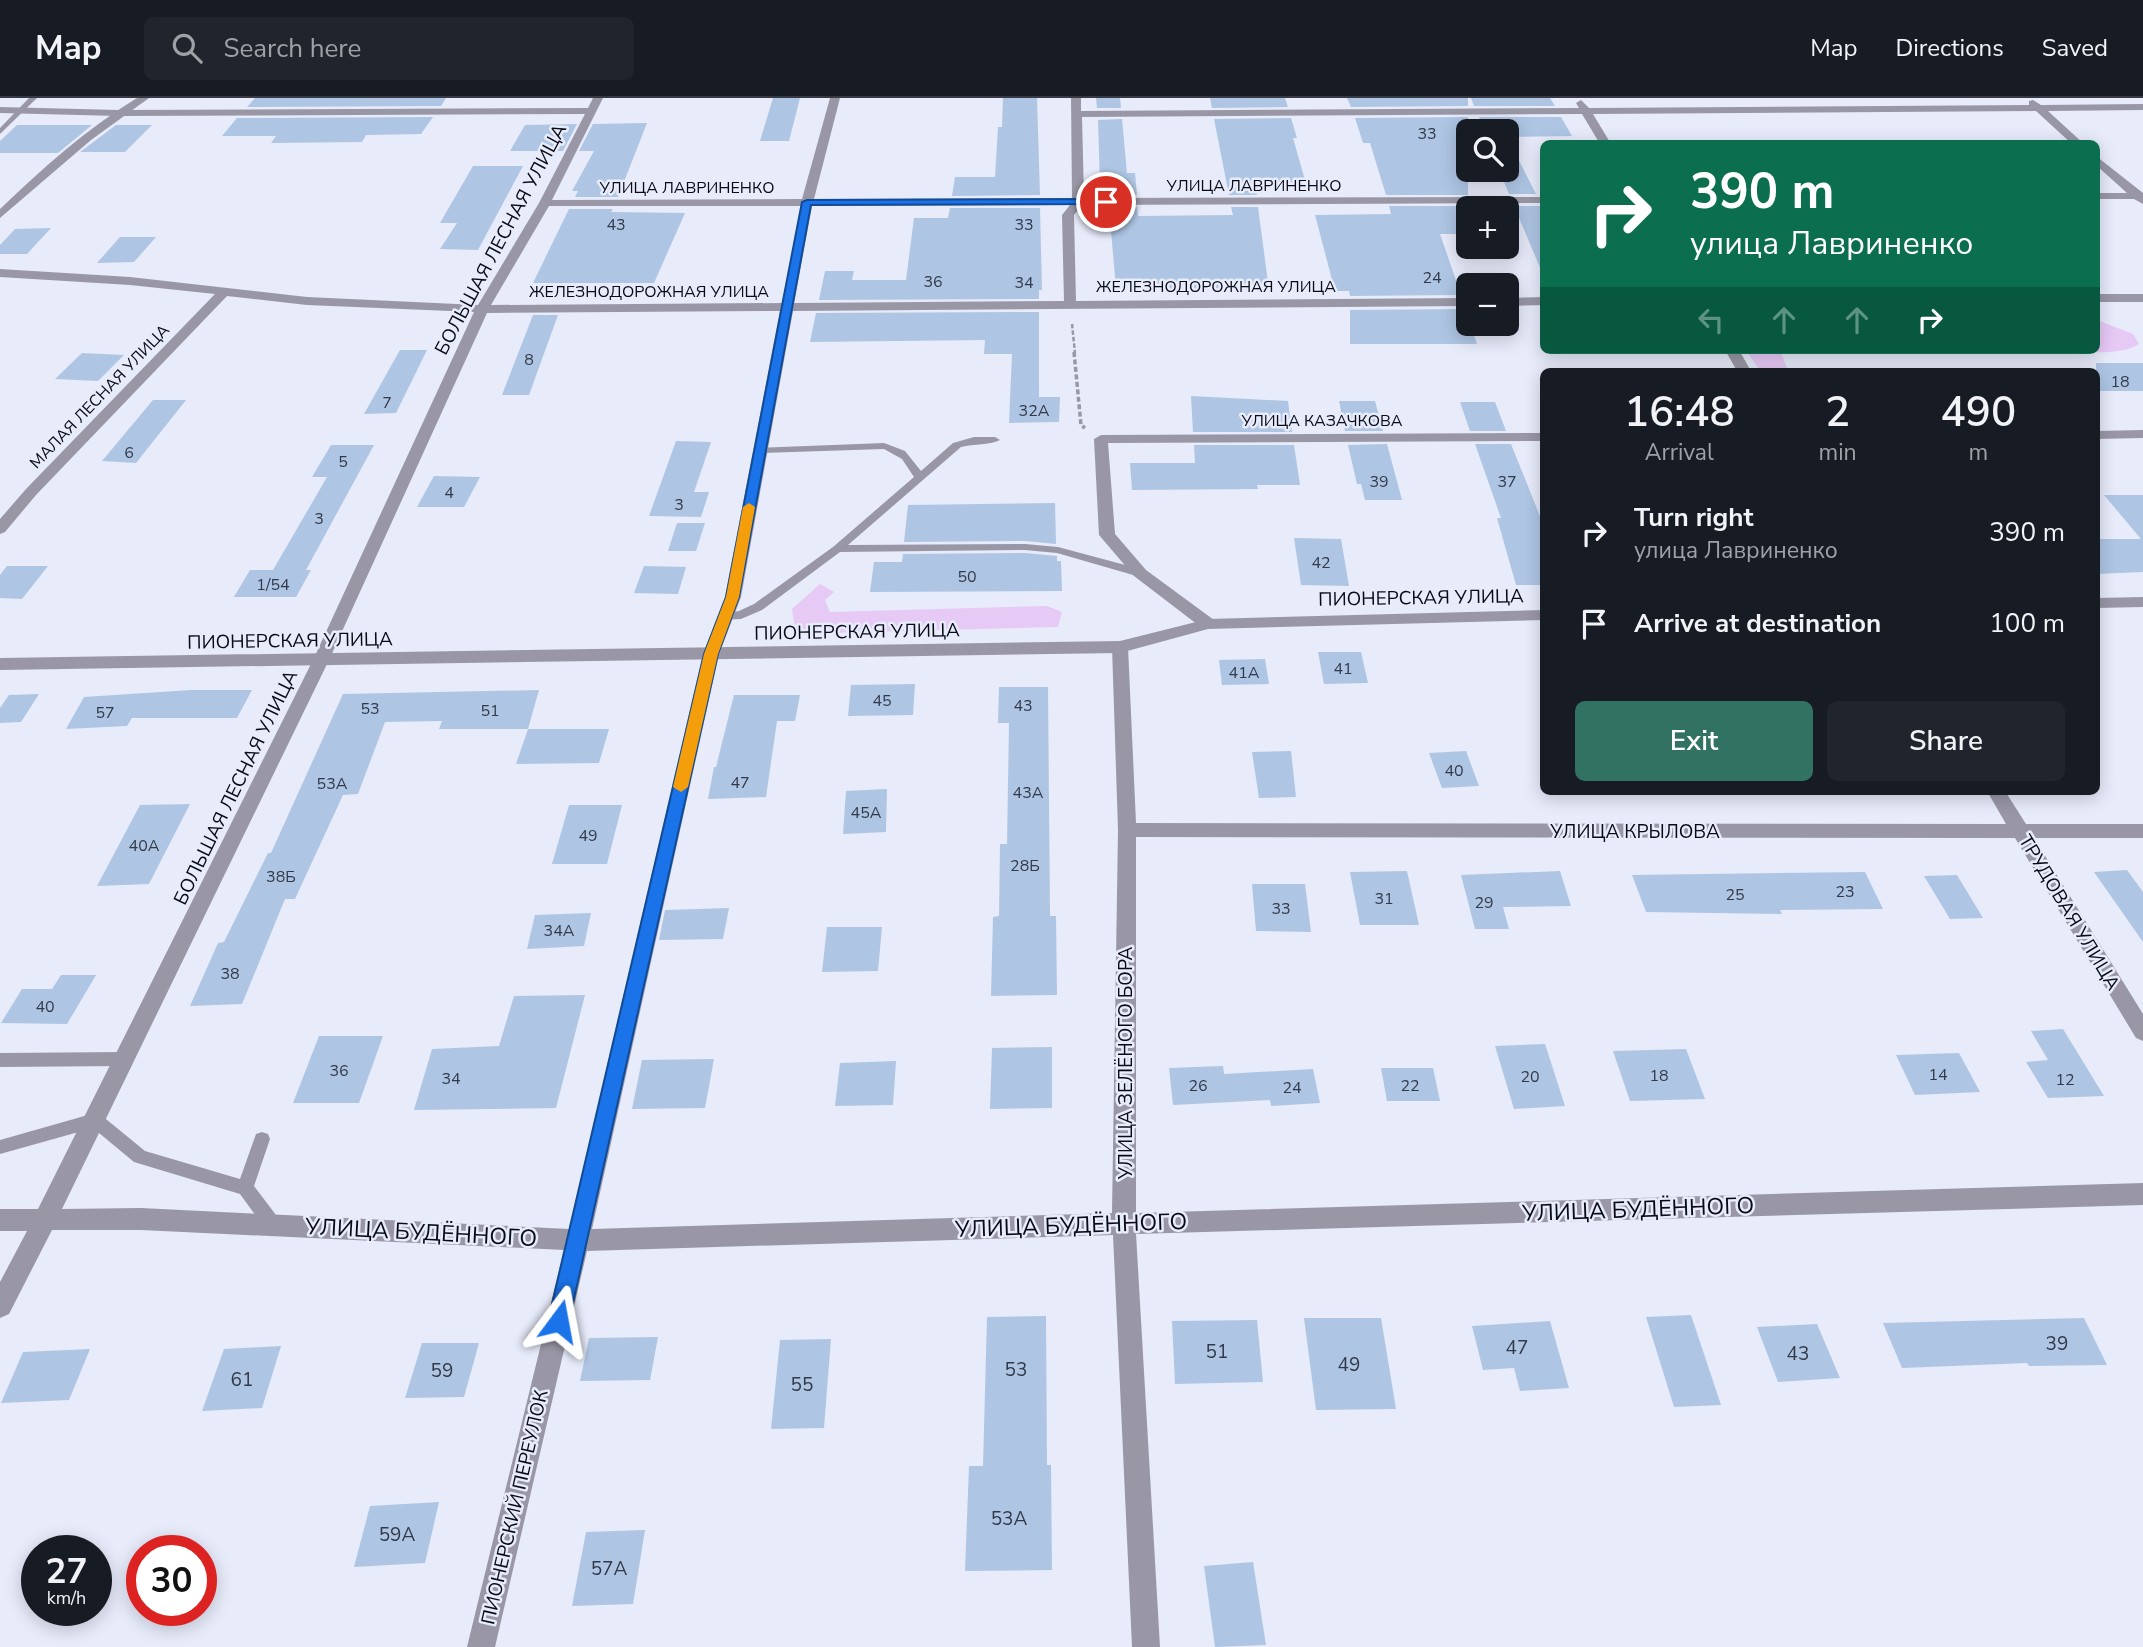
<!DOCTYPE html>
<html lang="en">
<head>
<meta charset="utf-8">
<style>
	:root { --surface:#171b24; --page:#20242c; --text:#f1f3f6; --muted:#9ea1a6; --line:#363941; --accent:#317262 }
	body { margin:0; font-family:"Nunito Sans",sans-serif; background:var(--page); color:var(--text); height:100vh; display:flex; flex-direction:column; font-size:26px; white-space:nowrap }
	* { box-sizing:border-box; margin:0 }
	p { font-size:23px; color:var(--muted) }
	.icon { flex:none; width:38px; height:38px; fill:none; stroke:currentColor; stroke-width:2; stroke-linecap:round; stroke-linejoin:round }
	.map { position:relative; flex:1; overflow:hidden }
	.details { position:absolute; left:1540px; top:270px; width:560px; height:427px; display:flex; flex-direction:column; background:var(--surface); border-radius:10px; box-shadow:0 4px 18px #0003 }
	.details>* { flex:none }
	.top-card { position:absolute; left:1540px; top:42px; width:560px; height:214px; border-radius:10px; box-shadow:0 4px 18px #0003; background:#0b6e4f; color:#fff; overflow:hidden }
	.fabs { position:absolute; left:1456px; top:21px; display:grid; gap:14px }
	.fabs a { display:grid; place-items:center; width:63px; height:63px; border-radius:10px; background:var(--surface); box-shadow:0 4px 18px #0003; font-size:35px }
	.speed { position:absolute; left:21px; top:1437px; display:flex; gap:14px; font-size:35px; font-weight:700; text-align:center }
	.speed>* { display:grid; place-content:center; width:91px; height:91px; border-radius:50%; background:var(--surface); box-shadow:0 4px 18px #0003; line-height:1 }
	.speed small { font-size:18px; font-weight:400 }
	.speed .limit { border:10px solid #d22; background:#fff; color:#111 }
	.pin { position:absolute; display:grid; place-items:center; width:60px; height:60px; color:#fff; margin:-30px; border:4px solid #fff; border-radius:50%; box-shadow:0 2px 7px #0007 }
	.me { position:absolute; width:77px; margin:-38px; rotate:13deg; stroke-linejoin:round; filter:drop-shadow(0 0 5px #0008) }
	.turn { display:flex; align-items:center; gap:24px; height:147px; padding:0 35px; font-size:32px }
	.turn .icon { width:91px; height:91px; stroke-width:2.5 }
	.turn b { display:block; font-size:49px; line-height:60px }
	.lanes { display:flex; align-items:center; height:66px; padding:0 35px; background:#0003; justify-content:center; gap:35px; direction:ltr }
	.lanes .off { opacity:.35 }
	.eta { display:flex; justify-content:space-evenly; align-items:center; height:119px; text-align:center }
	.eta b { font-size:42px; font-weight:600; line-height:49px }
	.action { display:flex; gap:14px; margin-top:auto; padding:14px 35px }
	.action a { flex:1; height:80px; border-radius:10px; background:var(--accent); color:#fff; font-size:28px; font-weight:600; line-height:80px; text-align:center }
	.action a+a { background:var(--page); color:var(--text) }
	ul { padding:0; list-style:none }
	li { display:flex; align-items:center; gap:21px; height:91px; padding:0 35px }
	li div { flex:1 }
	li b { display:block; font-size:26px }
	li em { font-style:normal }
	header { display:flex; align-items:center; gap:42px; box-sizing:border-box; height:98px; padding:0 35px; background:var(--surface); border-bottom:2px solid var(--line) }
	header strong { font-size:33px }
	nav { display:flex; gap:38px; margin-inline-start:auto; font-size:24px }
	.search { width:490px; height:63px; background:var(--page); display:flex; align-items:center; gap:18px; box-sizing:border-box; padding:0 24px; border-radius:10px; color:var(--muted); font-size:26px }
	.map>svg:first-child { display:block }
</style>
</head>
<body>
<header>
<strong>Map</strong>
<div class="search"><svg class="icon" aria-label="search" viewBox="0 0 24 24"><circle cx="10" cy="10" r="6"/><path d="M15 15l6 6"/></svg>Search here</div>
<nav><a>Map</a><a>Directions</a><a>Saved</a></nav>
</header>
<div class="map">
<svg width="2143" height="1549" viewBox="0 0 2143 1549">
	<rect width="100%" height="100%" fill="#e7ebfa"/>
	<!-- green -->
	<g fill="#e7c9f6">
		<path d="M2097,222L2133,236L2139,246C2120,258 2087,254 2065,252H2096Z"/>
		<polygon points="1746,252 1780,252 1788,273 1760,273"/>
		<polygon points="820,486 834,494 825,502 830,514 1047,508 1062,514 1058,529 825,535 795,530 792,511"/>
	</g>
	<!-- building -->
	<g fill="#aec6e4">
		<polygon points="255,0 446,0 441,8 247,9"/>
		<polygon points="773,0 800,0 789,43 760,43"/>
		<polygon points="1003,0 1037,0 1040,97 952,98 955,79 995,79 998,29 1002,29"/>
		<polygon points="1096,0 1120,0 1121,10 1097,10"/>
		<polygon points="1210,0 1285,0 1288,9 1212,10"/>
		<polygon points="1347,0 1468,0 1468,8 1351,9"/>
		<polygon points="1471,0 1550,0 1555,8 1474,8"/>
		<polygon points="433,19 421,36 366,37 362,44 271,45 276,38 222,38 237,20"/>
		<polygon points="1468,19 1468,97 1386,97 1370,45 1363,45 1355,20"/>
		<polygon points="1479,19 1561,19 1572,38 1507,39 1536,96 1509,96 1499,72 1507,72 1507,33 1484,33"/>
		<polygon points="1291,20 1297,40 1293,40 1307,89 1256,90 1257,97 1229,97 1214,21"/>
		<polygon points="1122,21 1127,75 1135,75 1137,97 1108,97 1107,88 1100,88 1098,22"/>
		<polygon points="647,25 618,99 575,99 578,93 572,93 594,53 579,53 593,26"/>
		<polygon points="577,26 563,53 510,53 525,27"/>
		<polygon points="17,27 92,27 58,55 0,55 0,43"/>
		<polygon points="116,27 152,27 125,54 80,54"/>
		<polygon points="473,68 523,68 478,152 440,151 457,125 440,125"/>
		<polygon points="1389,108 1468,108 1468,136 1440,136 1461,197 1350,198 1349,193 1335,193 1315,117 1391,116"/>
		<polygon points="1514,108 1542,108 1544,110 1544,179"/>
		<polygon points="1137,109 1138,118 1233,117 1231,109 1258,109 1269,192 1116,190 1109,110"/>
		<polygon points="950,110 1040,110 1042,192 1039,192 1039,201 819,202 825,173 854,173 852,182 906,182 914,120 948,120"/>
		<polygon points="569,111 613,111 611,114 685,115 654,185 533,185"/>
		<polygon points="51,130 27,156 0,156 0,147 15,131"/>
		<polygon points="120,139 156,139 134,164 97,165"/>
		<polygon points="1465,211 1477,246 1350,246 1350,212"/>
		<polygon points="1039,214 1039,299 1060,299 1059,324 1009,325 1012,256 984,256 985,242 810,244 816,215"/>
		<polygon points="533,217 558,217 529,297 502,297"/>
		<polygon points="400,252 427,252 396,315 364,316"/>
		<polygon points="82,255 124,257 98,283 55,281"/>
		<rect x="2096" y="265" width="47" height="28"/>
		<polygon points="1191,298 1288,303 1292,334 1193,334"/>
		<polygon points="153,302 186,302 136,365 102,363"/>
		<polygon points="1339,303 1375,303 1383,333 1345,333"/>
		<polygon points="1460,304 1495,304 1506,333 1470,333"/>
		<polygon points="676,343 711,344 694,394 709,394 701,419 649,418"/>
		<polygon points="1387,346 1402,402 1365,402 1361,386 1357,386 1348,347"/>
		<polygon points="1475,346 1511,346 1544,428 1544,487 1516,487 1497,420 1501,420"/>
		<polygon points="331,347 374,347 306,472 311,472 296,499 234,499 250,472 273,472 327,379 312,379"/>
		<polygon points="1194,347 1294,347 1300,387 1257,387 1258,391 1132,392 1130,365 1195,365"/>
		<polygon points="434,378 480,379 464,409 417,409"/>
		<polygon points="2104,397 2143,397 2143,474 2096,476 2096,441 2141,441"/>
		<polygon points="1055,405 1056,446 1025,443 904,444 908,407"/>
		<polygon points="677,425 705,425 696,453 668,453"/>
		<polygon points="1294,440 1341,441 1349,488 1301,487"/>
		<polygon points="1025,455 1057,458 1057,463 1061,463 1062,493 870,494 874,464 902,464 903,456"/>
		<polygon points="7,468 48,468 22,501 0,500 0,477"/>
		<polygon points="644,468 686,469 678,496 634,495"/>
		<polygon points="1318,554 1361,554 1368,585 1324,586"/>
		<polygon points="1265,561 1269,586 1222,587 1219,562"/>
		<polygon points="915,586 913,617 848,618 851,587"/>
		<polygon points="999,589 1048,589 1050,818 1056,818 1057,897 991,898 993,819 999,818 1000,746 1007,746 1009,625 998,625"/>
		<polygon points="191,592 252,592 237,620 132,620 127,628 66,631 84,599"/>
		<polygon points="539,592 528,631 439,631 442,623 385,624 358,696 343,697 295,801 285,801 242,906 190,908 218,845 224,844 268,755 271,755 343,596"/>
		<polygon points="39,596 21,624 0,625 0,610 9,597"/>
		<polygon points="734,597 800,597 795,623 777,623 766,699 708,701 714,669 716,669"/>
		<polygon points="528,631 609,631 599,665 516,666"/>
		<polygon points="1291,653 1296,699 1259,700 1252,654"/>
		<polygon points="1466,653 1479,688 1442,690 1429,655"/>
		<polygon points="887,691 886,734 843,736 846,693"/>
		<polygon points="190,706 149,786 97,788 140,707"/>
		<polygon points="569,707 622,707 607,766 552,766"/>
		<polygon points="2127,772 2143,794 2143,844 2094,774"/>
		<polygon points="1407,773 1419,827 1360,827 1350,774"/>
		<polygon points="1560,773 1571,808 1503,809 1509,831 1475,831 1461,777"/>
		<polygon points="1865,774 1883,811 1780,812 1782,816 1646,814 1632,777"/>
		<polygon points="1957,777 1983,820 1950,821 1924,778"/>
		<polygon points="1252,786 1305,786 1311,834 1256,833"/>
		<polygon points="729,810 723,841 659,842 665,812"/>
		<polygon points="591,815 584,848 527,851 535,817"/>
		<polygon points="827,829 882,829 878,873 822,874"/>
		<polygon points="61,877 96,877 67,926 1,925 22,891 52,891"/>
		<polygon points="585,897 556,1010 414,1012 432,951 499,948 514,898"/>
		<polygon points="2063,931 2104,998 2048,1000 2026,964 2048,962 2031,933"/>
		<polygon points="319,938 383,938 359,1005 293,1005"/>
		<polygon points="1545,946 1565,1008 1514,1011 1495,948"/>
		<polygon points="1052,949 1052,1010 990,1011 992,950"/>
		<polygon points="1686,951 1705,1001 1630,1003 1613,953"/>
		<polygon points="1959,955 1980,994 1915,997 1896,957"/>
		<polygon points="714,961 705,1010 632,1011 642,962"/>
		<polygon points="896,963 893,1007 835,1008 840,965"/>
		<polygon points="1223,968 1224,976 1313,971 1320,1005 1271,1008 1270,1002 1173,1007 1169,970"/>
		<polygon points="1381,970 1433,970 1440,1003 1387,1003"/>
		<polygon points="1691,1217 1721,1307 1674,1309 1646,1219"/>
		<polygon points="1046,1218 1047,1367 1051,1367 1052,1472 965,1473 969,1368 983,1368 987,1219"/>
		<polygon points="1304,1220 1381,1220 1396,1311 1316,1312"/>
		<polygon points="2084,1220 2107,1267 2029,1268 2027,1265 1902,1270 1883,1225"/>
		<polygon points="1257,1222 1263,1284 1175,1286 1172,1223"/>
		<polygon points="1550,1223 1569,1290 1520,1293 1514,1270 1483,1272 1472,1228"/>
		<polygon points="1817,1226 1840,1280 1778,1284 1757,1229"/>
		<polygon points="658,1239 650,1282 580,1283 589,1240"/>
		<polygon points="831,1241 824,1330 771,1331 780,1242"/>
		<polygon points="422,1245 479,1245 464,1299 405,1300"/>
		<polygon points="281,1248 262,1310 202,1313 224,1251"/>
		<polygon points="90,1251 69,1302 1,1305 23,1254"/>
		<polygon points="439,1404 425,1465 354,1469 370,1408"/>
		<polygon points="645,1432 633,1506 572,1508 586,1434"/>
		<polygon points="1253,1464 1266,1547 1215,1549 1204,1468"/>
	</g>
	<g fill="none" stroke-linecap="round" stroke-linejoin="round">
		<!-- path-far1 -->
		<polyline stroke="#9599a7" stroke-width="2.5" stroke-dasharray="4.5 2" stroke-linecap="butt" points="1072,226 1075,255"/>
		<!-- path -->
		<polyline stroke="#9599a7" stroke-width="3.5" stroke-dasharray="5 2.5" stroke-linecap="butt" points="1074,254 1081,327 1085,330"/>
		<!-- service -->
		<g fill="#9997a6" fill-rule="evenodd">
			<polygon points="29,0 37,0 0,36 0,30"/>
			<path d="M974,339H995L1000,342C992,347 973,346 961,349L848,447L1025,446L1058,449L1144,472V478L1140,479L1057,455L1025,452L840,454L762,512L741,521L721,522V516L739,513L754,506L833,449L914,379L902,361L884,351L760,355L756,354V350L884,345L905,353L921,373L953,345Z"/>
			<polygon points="125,954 131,956 133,961 131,966 125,968 0,969 0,955"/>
			<polygon points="95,1015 101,1017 145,1053 240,1081 256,1036 262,1034 268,1036 270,1041 254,1088 279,1121 281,1127 279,1133 273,1135 267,1133 240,1096 134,1064 93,1030 0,1056 0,1042"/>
		</g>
		<!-- minor -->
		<g fill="#9997a6" fill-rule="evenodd">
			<path d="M593,0H603L552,102L802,101L830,0H840L814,101L1072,100L1071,0H1081V13L1579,10L1576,5L1581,2L1589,10L2029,7V3L2033,2L2041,7L2143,6V12L2048,13L2084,46H2072L2036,13L1593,16L1611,46H1600L1582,16L1082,19L1084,100L1544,99V105L1082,107L1074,117L1076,203L1468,200V208L793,213L741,499L719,556L592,1131L1112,1115L1118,732L1112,549L1120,543L1128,549L1136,725L2006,726L1987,693H2005L2026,726H2143V740H2034L2143,916V943L2136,940L2015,740L1136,739V1115L2143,1085V1107L1136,1136L1160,1549H1132L1113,1137L587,1153L495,1549H467L564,1152L141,1132H52L9,1216L0,1220V1184L27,1133H0V1111H38L313,562L474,214L307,207L227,198L36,397L5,434L0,436V421L26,391L215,196L130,187L0,179V171L130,179L307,199L478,207L539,105L585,16L118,18L0,15V9L118,12L588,10ZM1070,107L1062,117L1064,203L794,205L812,108ZM549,108H801L782,205L491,207ZM780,213L725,499L703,556L569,1131L141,1110L62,1111L329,562L487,215Z"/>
			<polygon points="2096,58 2143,95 2143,106 2134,101 2096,101 2096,95 2127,95 2096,67"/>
			<rect x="2096" y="196" width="47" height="8"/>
			<polygon points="1544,199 1544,207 1507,208 1507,200"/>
			<polygon points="1725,252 1739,252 1751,273 1737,273"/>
			<polygon points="2143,332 2143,340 2096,341 2096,333"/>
			<polygon points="1544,335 1544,343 1108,345 1115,436 1146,472 1214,522 1216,526 1208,531 1202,530 1134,478 1099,437 1094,341 1101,337"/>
		</g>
		<!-- tertiary -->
		<g fill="#9997a6" fill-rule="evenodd">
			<path d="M137,0H149L91,42L0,120V111C43,70 86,31 137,0Z"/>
			<polygon points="2143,499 2143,509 2096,510 2096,500"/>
			<polygon points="1544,512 1544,522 1208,531 1120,555 0,572 0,560 1120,543 1208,521"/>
		</g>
	</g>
	<!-- route -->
	<polygon fill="#1a73e8" stroke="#114b97" stroke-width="2" points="1106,101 1109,102 1109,106 811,107 739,499 718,556 569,1223 566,1230 559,1233 551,1230 548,1223 704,556 726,499 802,104 807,102"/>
	<!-- slow -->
	<polygon fill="#f59e0b" points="749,405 755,409 739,499 718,556 688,689 681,694 673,689 704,556 726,499 743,409"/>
	<g text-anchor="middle" stroke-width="5" stroke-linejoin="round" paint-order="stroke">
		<!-- number labels -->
		<g font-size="16" fill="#323a4a">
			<text x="1427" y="41">33</text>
			<text x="616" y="132">43</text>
			<text x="1024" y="132">33</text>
			<text x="1432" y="185">24</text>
			<text x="933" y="189">36</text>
			<text x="1024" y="190">34</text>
			<text x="529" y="267">8</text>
			<text x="2120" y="289">18</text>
			<text x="387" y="310">7</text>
			<text x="1034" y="318">32А</text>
			<text x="129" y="360">6</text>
			<text x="343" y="369">5</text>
			<text x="1379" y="389">39</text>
			<text x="1507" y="389">37</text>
			<text x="449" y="400">4</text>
			<text x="679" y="412">3</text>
			<text x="319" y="426">3</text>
			<text x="1321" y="470">42</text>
			<text x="967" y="484">50</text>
			<text x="273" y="492">1/54</text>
			<text x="1343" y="576">41</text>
			<text x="1244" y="580">41А</text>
			<text x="882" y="608">45</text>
			<text x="1023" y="613">43</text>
			<text x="370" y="616">53</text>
			<text x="490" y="618">51</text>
			<text x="105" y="620">57</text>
			<text x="1454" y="678">40</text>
			<text x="740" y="690">47</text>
			<text x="332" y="691">53А</text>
			<text x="1028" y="700">43А</text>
			<text x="866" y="720">45А</text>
			<text x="588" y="743">49</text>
			<text x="144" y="753">40А</text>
			<text x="1025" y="773">28Б</text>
			<text x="281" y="784">38Б</text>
			<text x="1845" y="799">23</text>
			<text x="1735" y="802">25</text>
			<text x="1384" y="806">31</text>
			<text x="1484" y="810">29</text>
			<text x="1281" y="816">33</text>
			<text x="559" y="838">34А</text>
			<text x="230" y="881">38</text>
			<text x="45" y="914">40</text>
			<text x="339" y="978">36</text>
			<text x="1938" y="982">14</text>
			<text x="1659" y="983">18</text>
			<text x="1530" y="984">20</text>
			<text x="451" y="986">34</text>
			<text x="2065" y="987">12</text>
			<text x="1198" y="993">26</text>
			<text x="1410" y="993">22</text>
			<text x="1292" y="995">24</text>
		</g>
		<!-- far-street labels -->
		<g font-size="16" fill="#080b16" stroke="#e7ebfa">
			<text x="1254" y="93">УЛИЦА ЛАВРИНЕНКО</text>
			<text x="687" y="95">УЛИЦА ЛАВРИНЕНКО</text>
			<text x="1216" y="194">ЖЕЛЕЗНОДОРОЖНАЯ УЛИЦА</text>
			<text x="649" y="199">ЖЕЛЕЗНОДОРОЖНАЯ УЛИЦА</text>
			<text transform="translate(99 298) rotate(-46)" y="6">МАЛАЯ ЛЕСНАЯ УЛИЦА</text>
			<text x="1322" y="328">УЛИЦА КАЗАЧКОВА</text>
		</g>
		<!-- street labels -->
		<g font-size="19" fill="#080b16" stroke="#e7ebfa">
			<text transform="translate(500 141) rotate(-62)" y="7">БОЛЬШАЯ ЛЕСНАЯ УЛИЦА</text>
			<text transform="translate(1421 499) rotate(-1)" y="7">ПИОНЕРСКАЯ УЛИЦА</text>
			<text transform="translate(857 533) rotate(-1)" y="7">ПИОНЕРСКАЯ УЛИЦА</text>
			<text transform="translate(290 542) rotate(-1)" y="7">ПИОНЕРСКАЯ УЛИЦА</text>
			<text transform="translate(235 689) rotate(-64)" y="7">БОЛЬШАЯ ЛЕСНАЯ УЛИЦА</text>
			<text x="1635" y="740">УЛИЦА КРЫЛОВА</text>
			<text transform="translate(2070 814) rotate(59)" y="7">ТРУДОВАЯ УЛИЦА</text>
			<text transform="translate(1125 965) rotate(-90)" y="7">УЛИЦА ЗЕЛЁНОГО БОРА</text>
			<text transform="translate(514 1409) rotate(-77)" y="7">ПИОНЕРСКИЙ ПЕРЕУЛОК</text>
		</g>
		<!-- near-number labels -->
		<g font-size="19" fill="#323a4a">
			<text x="2057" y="1252">39</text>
			<text x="1517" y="1256">47</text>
			<text x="1217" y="1260">51</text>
			<text x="1798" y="1262">43</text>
			<text x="1349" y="1273">49</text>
			<text x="1016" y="1278">53</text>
			<text x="442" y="1279">59</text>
			<text x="242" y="1288">61</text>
			<text x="802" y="1293">55</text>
			<text x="1009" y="1427">53А</text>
			<text x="397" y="1443">59А</text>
			<text x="609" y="1477">57А</text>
		</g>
		<!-- near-street labels -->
		<g font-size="23" fill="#080b16" stroke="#e7ebfa">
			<text transform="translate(1638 1111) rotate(-2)" y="8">УЛИЦА БУДЁННОГО</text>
			<text transform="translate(1071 1127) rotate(-2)" y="8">УЛИЦА БУДЁННОГО</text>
			<text transform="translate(421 1134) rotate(3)" y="8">УЛИЦА БУДЁННОГО</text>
		</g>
	</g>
</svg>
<div class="fabs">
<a><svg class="icon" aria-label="search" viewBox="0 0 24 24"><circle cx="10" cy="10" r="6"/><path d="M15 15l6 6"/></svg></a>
<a>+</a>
<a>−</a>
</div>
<div class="speed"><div>27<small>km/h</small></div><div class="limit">30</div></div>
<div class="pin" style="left:1106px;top:104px;background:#d93025"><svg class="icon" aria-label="arrive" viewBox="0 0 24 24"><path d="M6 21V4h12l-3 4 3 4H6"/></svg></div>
<svg class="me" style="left:559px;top:1223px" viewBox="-20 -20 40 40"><path d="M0-17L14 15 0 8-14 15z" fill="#1a73e8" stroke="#fff" stroke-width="4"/></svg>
<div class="top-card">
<div class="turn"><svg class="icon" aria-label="right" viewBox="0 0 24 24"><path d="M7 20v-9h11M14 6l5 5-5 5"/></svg><div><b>390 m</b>улица Лавриненко</div></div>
<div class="lanes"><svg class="icon off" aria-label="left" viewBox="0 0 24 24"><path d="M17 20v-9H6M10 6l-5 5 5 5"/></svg><svg class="icon off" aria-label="ahead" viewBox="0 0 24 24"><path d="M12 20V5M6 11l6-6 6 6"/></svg><svg class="icon off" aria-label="ahead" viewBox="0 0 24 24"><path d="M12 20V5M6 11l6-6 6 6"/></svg><svg class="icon" aria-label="right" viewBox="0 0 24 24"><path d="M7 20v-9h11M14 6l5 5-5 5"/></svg></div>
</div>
<section class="details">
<div class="eta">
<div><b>16:48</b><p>Arrival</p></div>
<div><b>2</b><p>min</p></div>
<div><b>490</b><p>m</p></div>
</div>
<ul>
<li><svg class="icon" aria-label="right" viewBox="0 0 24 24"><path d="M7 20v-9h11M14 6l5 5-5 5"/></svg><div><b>Turn right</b><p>улица Лавриненко</p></div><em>390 m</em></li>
<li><svg class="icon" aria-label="arrive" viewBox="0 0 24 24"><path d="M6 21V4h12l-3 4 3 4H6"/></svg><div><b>Arrive at destination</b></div><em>100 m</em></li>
</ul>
<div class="action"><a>Exit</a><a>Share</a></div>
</section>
</div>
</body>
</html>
